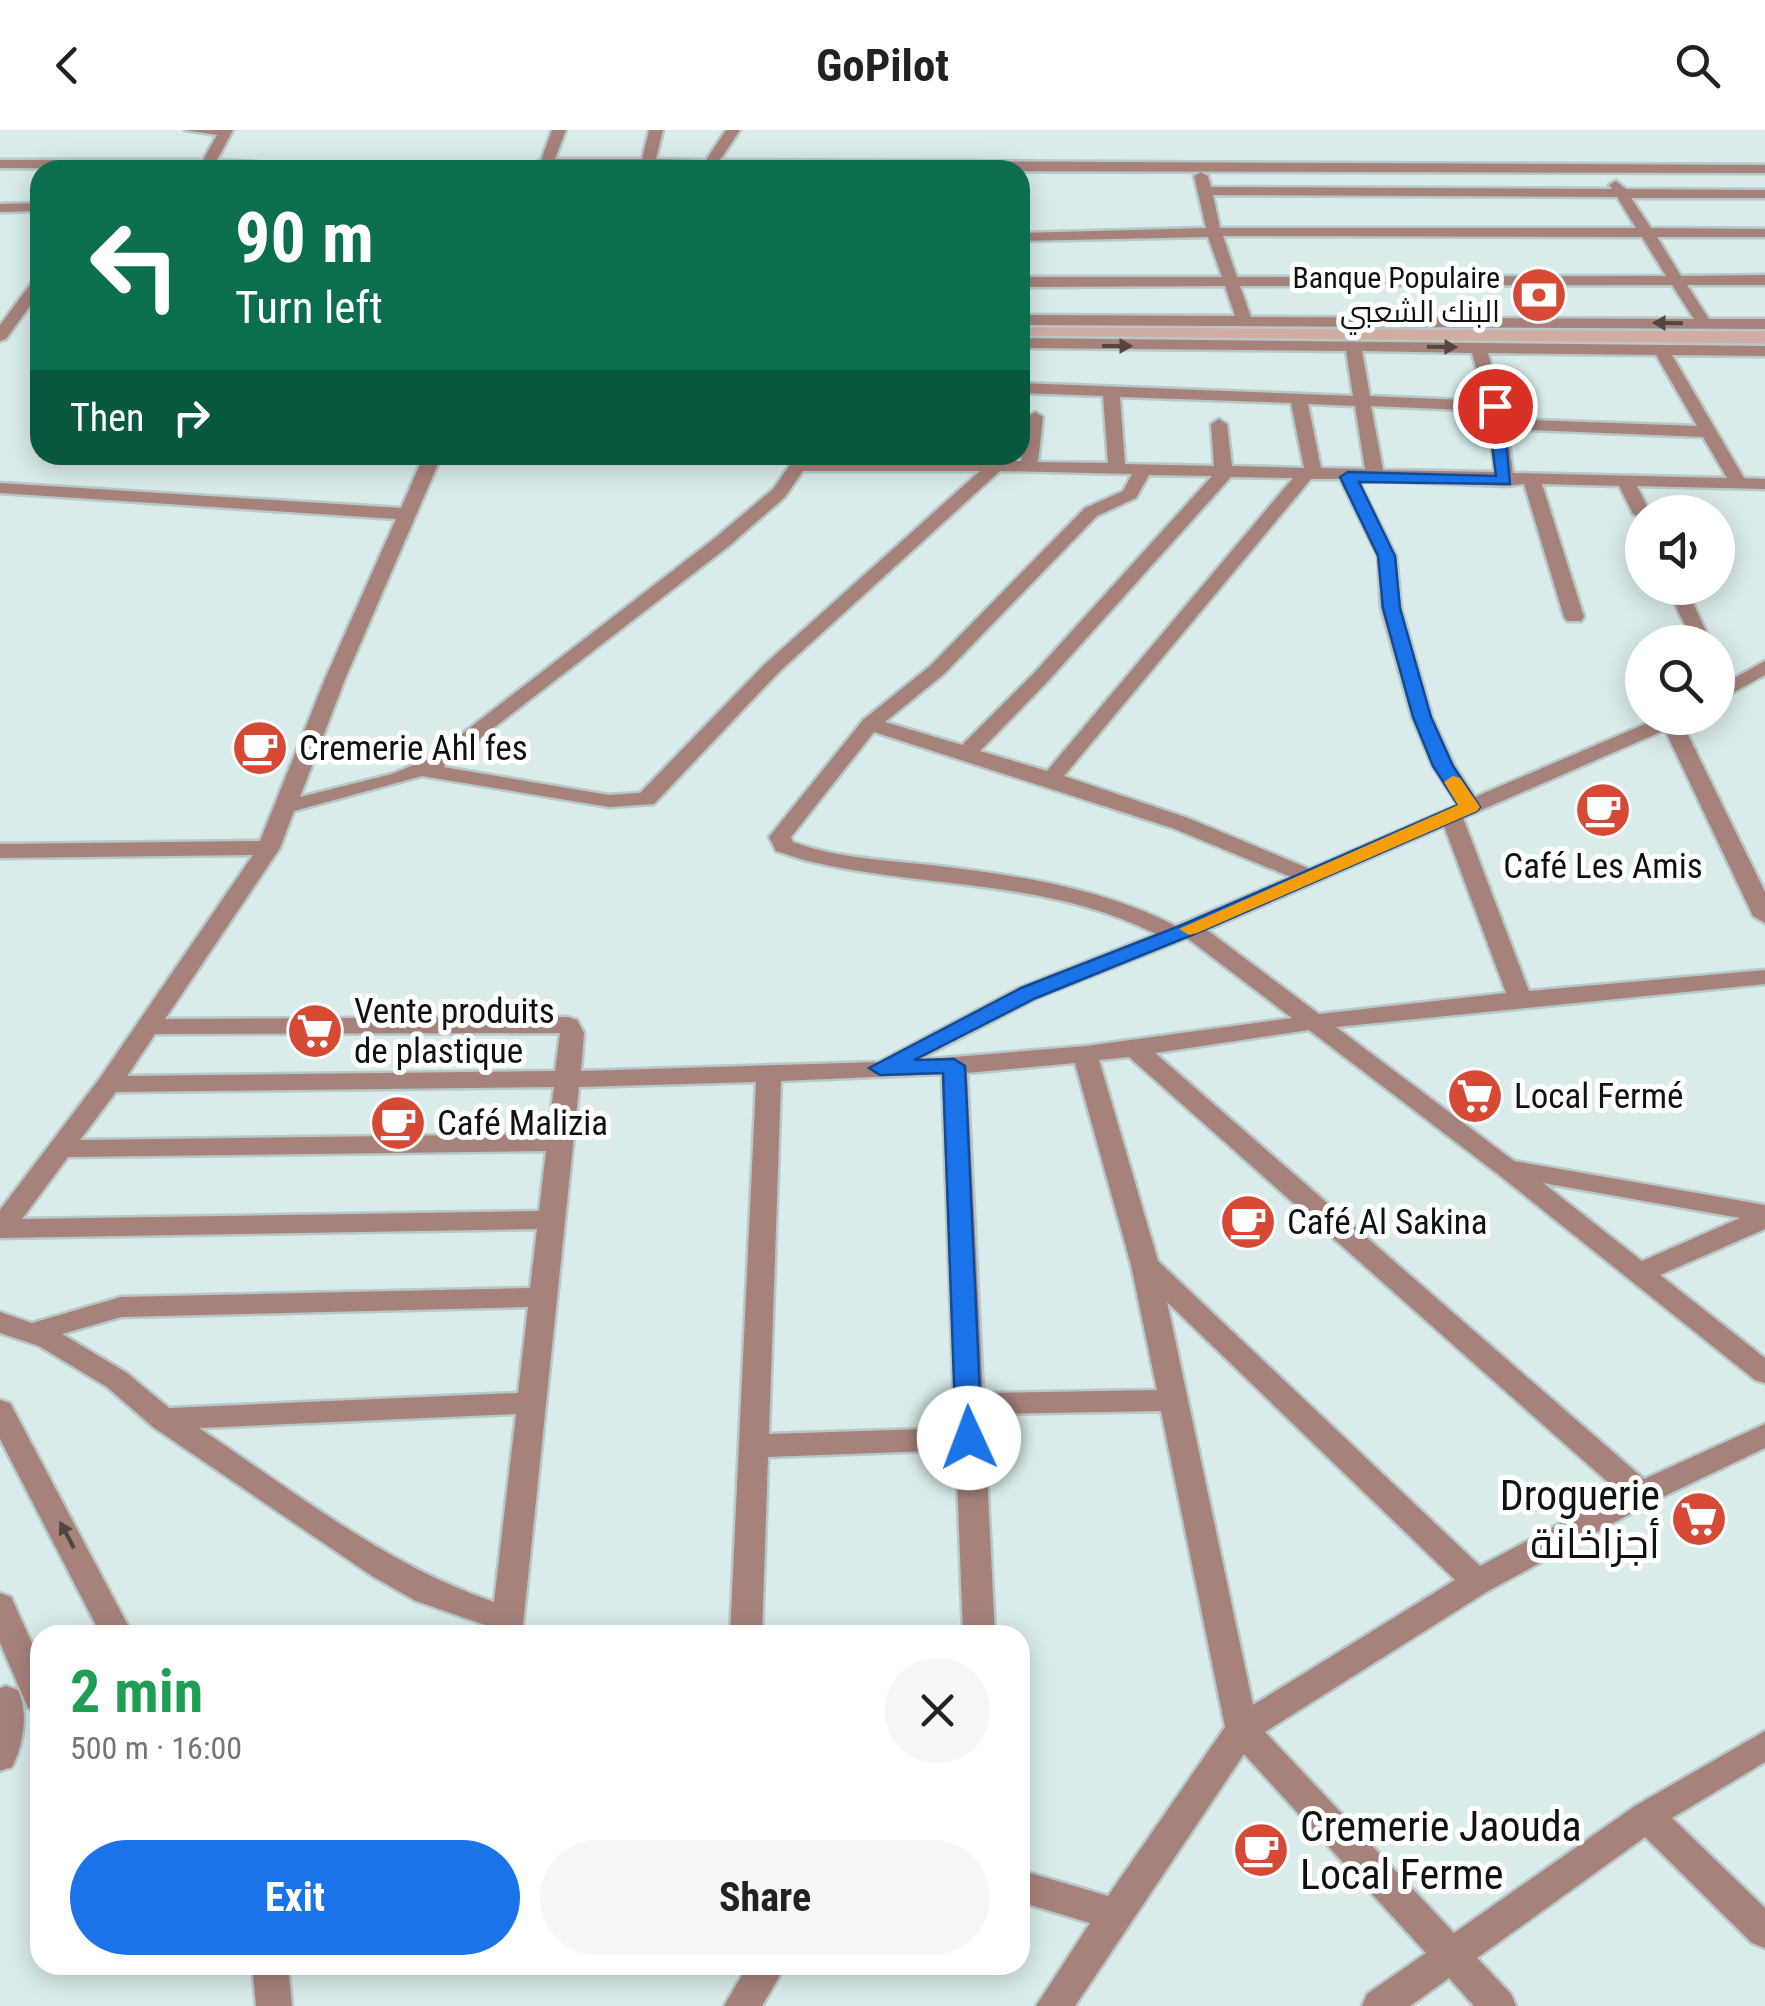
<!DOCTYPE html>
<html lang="en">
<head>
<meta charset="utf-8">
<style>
	:root { --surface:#fff; --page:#f6f6f6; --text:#202124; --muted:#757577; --accent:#1a73e8 }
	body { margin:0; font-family:"Roboto Condensed",Cairo,sans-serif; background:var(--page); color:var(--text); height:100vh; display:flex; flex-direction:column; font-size:38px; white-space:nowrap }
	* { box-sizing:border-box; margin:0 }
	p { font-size:32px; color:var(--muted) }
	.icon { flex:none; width:55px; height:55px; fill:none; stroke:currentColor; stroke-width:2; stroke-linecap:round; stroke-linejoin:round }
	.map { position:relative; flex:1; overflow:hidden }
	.panel { position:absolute; left:30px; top:1495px; width:1000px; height:350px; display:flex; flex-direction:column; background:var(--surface); border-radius:30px; box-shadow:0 5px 25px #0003 }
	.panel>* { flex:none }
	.hud { position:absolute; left:30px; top:30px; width:1000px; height:305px; border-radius:30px; box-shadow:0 5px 25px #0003; background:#0b6e4f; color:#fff; overflow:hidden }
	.buttons { position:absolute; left:1625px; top:365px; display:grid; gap:20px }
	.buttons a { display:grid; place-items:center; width:110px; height:110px; border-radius:50%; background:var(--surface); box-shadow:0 5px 25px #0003; font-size:50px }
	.pin { position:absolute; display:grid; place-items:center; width:85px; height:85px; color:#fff; margin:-42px; border:5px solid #fff; border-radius:50%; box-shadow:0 2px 10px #0007 }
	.me { position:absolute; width:110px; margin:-55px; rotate:358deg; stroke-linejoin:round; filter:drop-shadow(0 0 8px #0008) }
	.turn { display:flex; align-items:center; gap:35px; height:210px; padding:0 40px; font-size:45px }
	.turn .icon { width:130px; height:130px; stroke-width:2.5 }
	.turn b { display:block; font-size:70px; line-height:85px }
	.then { display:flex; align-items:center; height:95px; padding:0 40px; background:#0003; gap:20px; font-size:38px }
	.round { display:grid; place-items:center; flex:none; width:105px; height:105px; border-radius:52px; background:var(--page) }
	.head { display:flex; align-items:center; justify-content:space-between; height:170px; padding:0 40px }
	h1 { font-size:60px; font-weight:700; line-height:75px; color:#1e9e55 }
	.action { display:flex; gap:20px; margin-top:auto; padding:20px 40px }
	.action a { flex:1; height:115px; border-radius:60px; background:var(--accent); color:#fff; font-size:40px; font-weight:700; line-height:115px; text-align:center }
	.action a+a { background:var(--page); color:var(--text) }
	header { display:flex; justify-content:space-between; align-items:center; height:130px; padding:0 40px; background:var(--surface); font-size:45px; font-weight:700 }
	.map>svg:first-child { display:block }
</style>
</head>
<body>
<header><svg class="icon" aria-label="back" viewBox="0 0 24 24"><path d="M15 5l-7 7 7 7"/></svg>GoPilot<svg class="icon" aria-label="search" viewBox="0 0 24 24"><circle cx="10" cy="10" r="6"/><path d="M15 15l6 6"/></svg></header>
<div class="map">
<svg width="1765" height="1876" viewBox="0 0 1765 1876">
	<rect width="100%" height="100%" fill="#d9ebeb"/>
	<!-- green -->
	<polygon fill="#d1aca4" points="1020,196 1765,201 1765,215 1020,208"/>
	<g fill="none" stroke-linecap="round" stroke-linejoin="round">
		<!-- minor casing -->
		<g stroke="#b8c8c8" stroke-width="5">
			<g id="minor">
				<polygon points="185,0 233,0 217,30 329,36 336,40 0,38 0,30 203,30 217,5"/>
				<polygon points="552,0 566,0 555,29 642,29 649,0 663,0 656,29 706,30 726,0 740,0 720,30 1765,35 1765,43 521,40 541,30"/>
				<path d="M1201,42L1208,46L1211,57L1612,59L1609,55L1616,51L1626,59L1765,60V68H1631L1651,98L1765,99V107H1657L1681,146L1765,145V155H1687L1709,189H1765V199L1020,195V185L1235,186L1225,156L1020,157V147H1222L1208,107L1020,111V103L1206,98L1194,46ZM1213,65L1617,67L1636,98H1220ZM1223,106L1642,107L1666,146L1237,147ZM1672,155L1694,189L1251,187L1240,156Z"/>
				<polygon points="40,73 40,81 0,82 0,74"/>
				<polygon points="40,146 40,162 6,209 0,211 0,195 35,148"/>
				<path d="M1020,208L1765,216V226L1672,225L1744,348L1765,349V359L1637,356L1650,382H1642V389L1633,384L1619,356L1542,354L1584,487L1581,491H1567L1564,487L1524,354L1505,356L1358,350L1396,426L1401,478L1432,587L1454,635L1475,667L1659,588H1685L1682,593L1765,762V793L1753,786L1665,600L1463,688L1529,861L1765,840V854L1336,897L1514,1031L1765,1075V1099L1660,1145L1765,1228V1253L1755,1250L1499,1045L1309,900L1155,923L1644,1349L1765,1294V1318L1652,1372L1488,1461L1265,1602L1454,1803L1635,1676L1765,1601V1632L1672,1688L1765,1778V1818L1752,1813L1645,1707L1477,1828L1511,1864L1516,1876H1474L1449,1848L1410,1876H1362L1367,1864L1426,1823L1244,1624L1075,1876H1036L1090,1793L1020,1772V1740L1108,1766L1225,1597L1161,1281L984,1284L995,1505H963L956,1320L768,1327L762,1505H730L756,952L579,957L522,1505H490L491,1497L416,1471L372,1446L153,1297L107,1257L39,1216L0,1203V1182L32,1193L121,1167L530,1158L537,1099L0,1108V1080L100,948L253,725L0,728V714L260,711L325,549L396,389L0,363V353L401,378L424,325H442L345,549L300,667L392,644L432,627L715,408L773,359L792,332L1021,331L1027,287L1035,282L1043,287L1038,332L1108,333L1103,266L1020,263V253L1353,266L1346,221L1020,218ZM1362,221L1472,223L1485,271L1370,266ZM1488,223L1656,225L1697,296L1505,289ZM1120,267L1291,273L1304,338L1232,336L1227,294L1219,289L1211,294L1214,336L1125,334ZM1308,274L1355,276L1365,339L1321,338ZM1371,276L1487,281L1495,342L1383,340ZM1507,299L1703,307L1727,348L1513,343ZM803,341H980L765,534L640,663L609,665L443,637L729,416L785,367ZM1000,341L1132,344L1123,361L1085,378L930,536L863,590L769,707L776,721L804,730C922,759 1045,748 1156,804L1019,858L879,932L581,941L584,903L577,890L568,887L165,889L280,718L294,681L422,646L609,677L654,674L779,542ZM1149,345L1212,346L1035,542L962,615L885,592L944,544L1097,386L1136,368ZM1231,347L1293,348L1047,641L980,621L1049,550ZM1311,349H1340L1378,426L1381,478L1412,587L1432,635L1458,675L1310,739L1188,688L1064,646ZM874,602L1172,698L1291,747L1176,796C1099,757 1015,745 930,735C884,730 837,728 793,712L791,707ZM1444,696L1506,863L1319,884L1207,800ZM1187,808L1292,888L1086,916L918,930L1037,868ZM560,903L555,941L127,946L155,904ZM1129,927L1619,1362L1480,1436L1158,1131L1099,930ZM1075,933L1131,1135L1157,1260L983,1263L967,943ZM942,944L955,1298L769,1304L781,951ZM554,957L548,1004L80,1010L116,962ZM546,1021L539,1081L22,1089L68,1027ZM1543,1053L1740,1088L1642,1131ZM1167,1172L1455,1450L1253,1575ZM528,1177L518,1263L169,1278L127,1243L62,1204L121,1187ZM516,1284L494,1472C385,1435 294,1361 199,1298Z"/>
				<polygon points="1667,458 1686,458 1711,512 1693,512"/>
				<polygon points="1765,531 1765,545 1718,571 1718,557"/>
				<polygon points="0,1270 10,1273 133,1505 101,1505 0,1309"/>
				<polygon points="0,1463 11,1467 40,1531 40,1582 28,1578 0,1513"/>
				<path d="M6,1556L18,1560C29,1583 23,1615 12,1637L0,1641V1558Z"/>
				<polygon points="252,1835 288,1835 292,1876 256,1876"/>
				<polygon points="748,1835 786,1835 762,1876 724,1876"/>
			</g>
		</g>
		<!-- minor -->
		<use href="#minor" fill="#a7827b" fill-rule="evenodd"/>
	</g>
	<!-- one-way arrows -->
	<defs><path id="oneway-solid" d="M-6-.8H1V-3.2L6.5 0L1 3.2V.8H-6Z" transform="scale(2.5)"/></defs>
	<g fill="#524542">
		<use href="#oneway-solid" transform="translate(1668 193) rotate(-179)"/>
		<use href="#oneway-solid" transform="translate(1117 216)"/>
		<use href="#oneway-solid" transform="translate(1442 217) rotate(1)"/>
		<use href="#oneway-solid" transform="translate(67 1405) rotate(-118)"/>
	</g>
	<!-- route -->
	<polygon fill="#1a73e8" stroke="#114b97" stroke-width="2.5" points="1495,271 1503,276 1510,354 1359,352 1395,426 1400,478 1431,587 1453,636 1480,677 1477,681 1197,803 1036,868 914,930 954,929 965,936 982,1308 979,1316 959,1316 956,1308 943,943 880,945 869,938 1021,858 1182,795 1458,675 1433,636 1413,587 1383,478 1378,426 1340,347 1348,342 1496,346 1487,276"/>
	<!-- slow -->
	<polygon fill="#f59e0b" points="1453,646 1460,648 1480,677 1477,681 1197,803 1189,805 1179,799 1458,675 1444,652"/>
	<!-- icons -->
	<defs>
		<g id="bank-disc" transform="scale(2.875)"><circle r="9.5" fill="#d64a35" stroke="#fff"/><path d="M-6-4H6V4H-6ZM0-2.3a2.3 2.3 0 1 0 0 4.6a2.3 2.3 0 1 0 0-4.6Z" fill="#fff"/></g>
		<g id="cafe-disc" transform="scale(2.875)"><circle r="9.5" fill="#d64a35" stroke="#fff"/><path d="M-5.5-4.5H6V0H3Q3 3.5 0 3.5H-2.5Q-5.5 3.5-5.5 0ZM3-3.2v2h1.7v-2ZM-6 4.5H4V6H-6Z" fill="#fff"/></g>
		<g id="supermarket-disc" transform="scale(2.875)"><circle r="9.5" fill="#d64a35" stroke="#fff"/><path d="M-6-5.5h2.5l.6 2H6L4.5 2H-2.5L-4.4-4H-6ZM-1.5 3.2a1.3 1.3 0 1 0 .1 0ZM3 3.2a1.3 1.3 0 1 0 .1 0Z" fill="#fff"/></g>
	</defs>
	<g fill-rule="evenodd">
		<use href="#bank-disc" x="1539" y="165"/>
		<use href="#cafe-disc" x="260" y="618"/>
		<use href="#cafe-disc" x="1603" y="680"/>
		<use href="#supermarket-disc" x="315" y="901"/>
		<use href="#supermarket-disc" x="1475" y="966"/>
		<use href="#cafe-disc" x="398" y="993"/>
		<use href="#cafe-disc" x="1248" y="1092"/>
		<use href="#supermarket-disc" x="1699" y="1389"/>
		<use href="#cafe-disc" x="1261" y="1720"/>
	</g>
	<g text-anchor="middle" stroke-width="10" stroke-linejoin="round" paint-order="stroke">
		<!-- far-poi labels -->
		<g font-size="30" fill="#0d1313" stroke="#fff" text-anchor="end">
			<text x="1500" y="158">Banque Populaire<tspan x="1500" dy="34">البنك الشعبي</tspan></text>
		</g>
		<!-- poi labels -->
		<g font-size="35" fill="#0d1313" stroke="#fff" text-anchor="start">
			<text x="299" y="630">Cremerie Ahl fes</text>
			<text x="1603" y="748" text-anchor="middle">Café Les Amis</text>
			<text x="354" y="893">Vente produits<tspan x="354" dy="40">de plastique</tspan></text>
			<text x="1514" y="978">Local Fermé</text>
			<text x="437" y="1005">Café Malizia</text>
			<text x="1287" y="1104">Café Al Sakina</text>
		</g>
		<!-- near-poi labels -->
		<g font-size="42" fill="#0d1313" stroke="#fff" text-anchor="end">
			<text x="1660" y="1380">Droguerie<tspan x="1660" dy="48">أجزاخانة</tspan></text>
			<text x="1300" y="1711" text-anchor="start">Cremerie Jaouda<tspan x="1300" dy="48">Local Ferme</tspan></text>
		</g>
	</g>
</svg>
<div class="buttons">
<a><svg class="icon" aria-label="sound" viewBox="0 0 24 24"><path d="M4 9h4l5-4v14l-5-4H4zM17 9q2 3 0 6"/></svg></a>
<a><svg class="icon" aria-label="search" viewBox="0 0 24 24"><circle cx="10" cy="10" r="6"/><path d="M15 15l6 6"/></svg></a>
</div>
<div class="pin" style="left:1495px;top:276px;background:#d93025"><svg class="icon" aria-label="arrive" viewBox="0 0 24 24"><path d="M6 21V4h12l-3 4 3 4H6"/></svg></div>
<svg class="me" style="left:969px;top:1308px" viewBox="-20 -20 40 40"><circle r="19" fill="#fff"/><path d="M0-13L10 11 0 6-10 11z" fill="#1a73e8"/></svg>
<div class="hud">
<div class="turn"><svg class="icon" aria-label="left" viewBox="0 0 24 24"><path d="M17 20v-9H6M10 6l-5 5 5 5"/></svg><div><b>90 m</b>Turn left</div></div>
<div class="then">Then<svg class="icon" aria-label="right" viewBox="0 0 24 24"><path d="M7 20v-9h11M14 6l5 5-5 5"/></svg></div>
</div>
<section class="panel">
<div class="head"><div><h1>2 min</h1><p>500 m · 16:00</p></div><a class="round"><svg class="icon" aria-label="close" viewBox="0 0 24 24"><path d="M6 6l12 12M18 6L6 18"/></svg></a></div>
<div class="action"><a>Exit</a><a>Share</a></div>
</section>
</div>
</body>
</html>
